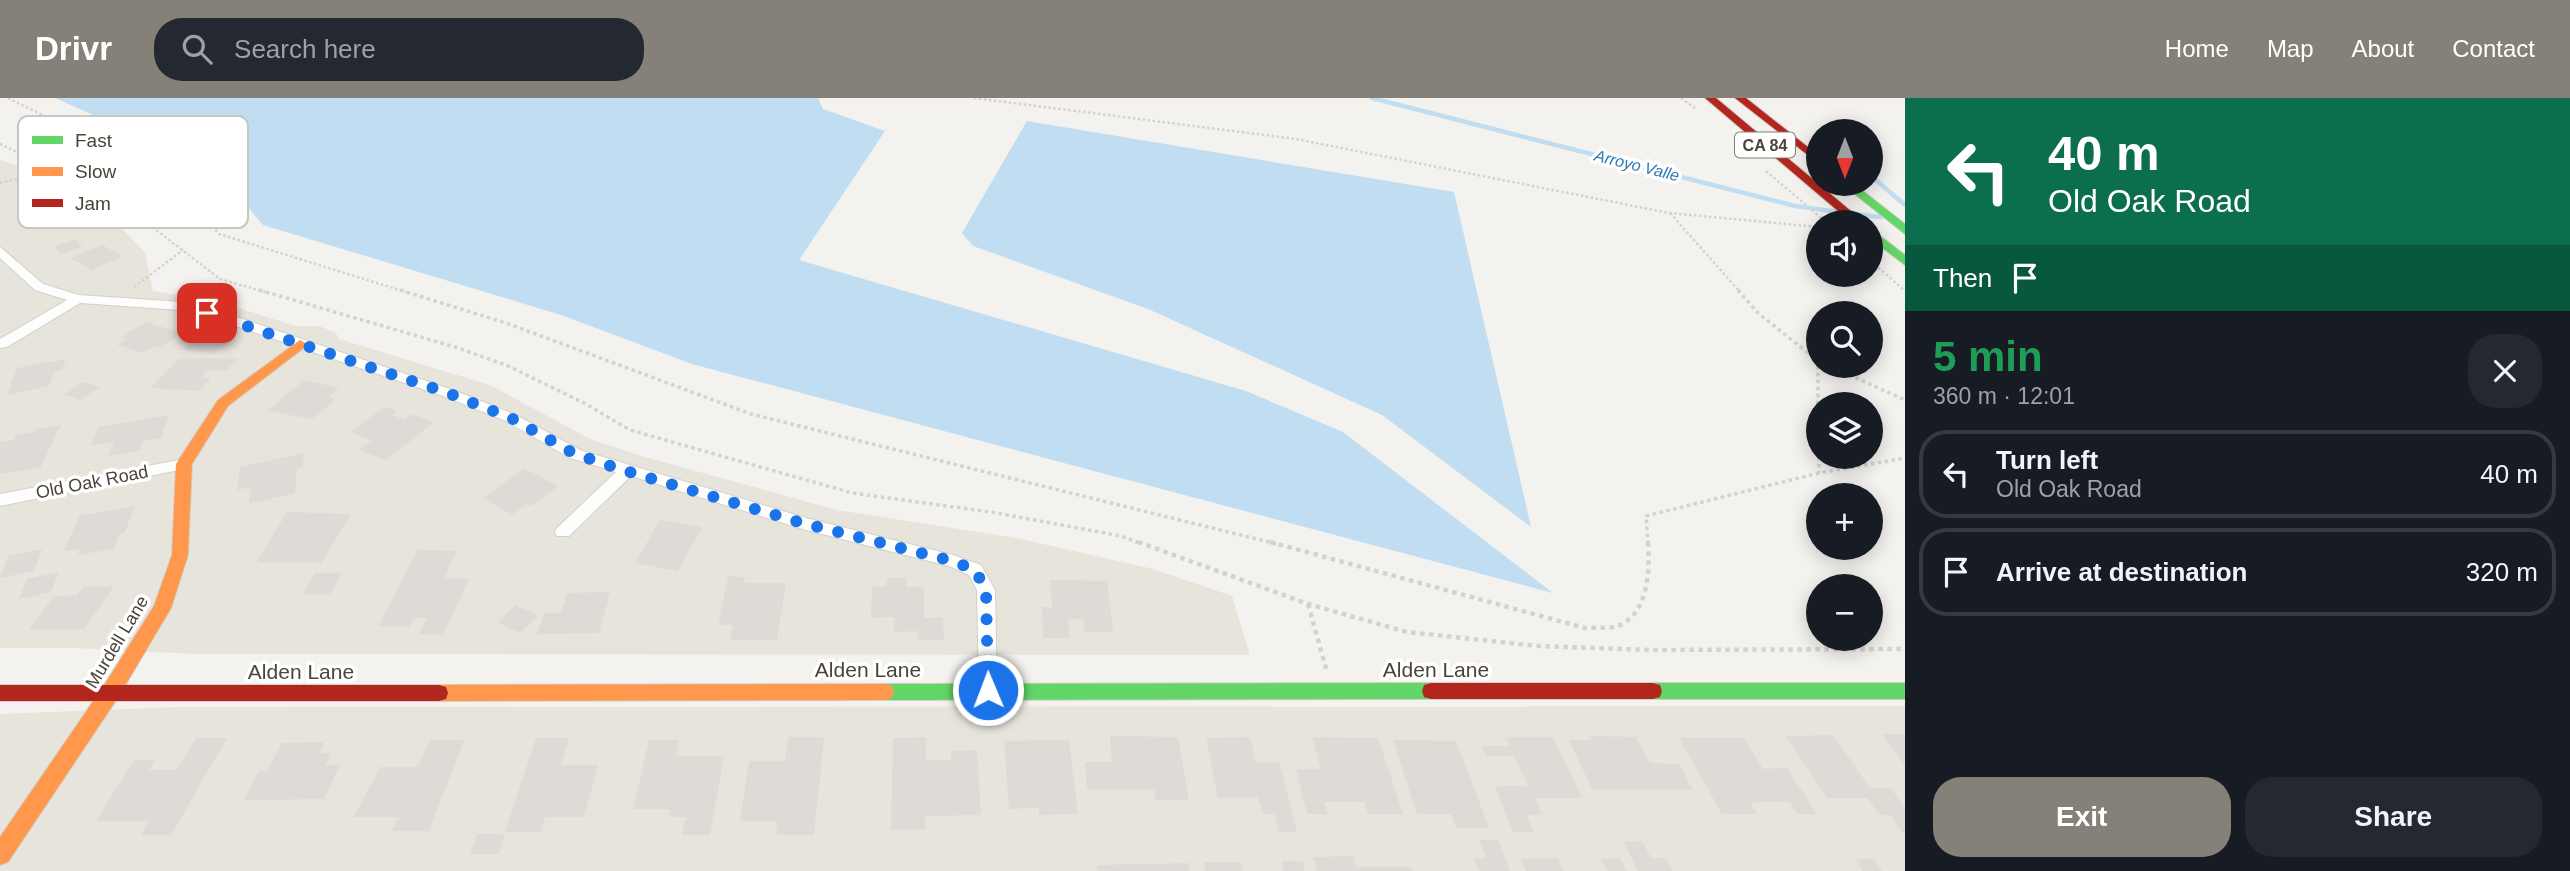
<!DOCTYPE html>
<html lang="en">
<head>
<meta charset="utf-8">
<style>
	:root { --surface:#171b24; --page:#242831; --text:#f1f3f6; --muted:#9ea1a6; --line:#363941; --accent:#868178 }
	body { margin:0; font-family:Arial,sans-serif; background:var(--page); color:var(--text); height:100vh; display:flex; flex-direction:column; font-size:26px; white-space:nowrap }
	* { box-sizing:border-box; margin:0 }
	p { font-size:23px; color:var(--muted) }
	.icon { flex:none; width:38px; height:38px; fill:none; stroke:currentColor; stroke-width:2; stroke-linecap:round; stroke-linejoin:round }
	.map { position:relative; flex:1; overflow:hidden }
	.drawer { display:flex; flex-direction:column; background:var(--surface); width:665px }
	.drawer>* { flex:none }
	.guide { background:#0b6e4f; color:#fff; overflow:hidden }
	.needle { width:46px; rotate:180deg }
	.tools { position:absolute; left:1806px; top:21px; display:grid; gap:14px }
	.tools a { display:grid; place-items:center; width:77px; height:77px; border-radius:50%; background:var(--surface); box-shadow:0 4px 18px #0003; font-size:35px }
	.pin { position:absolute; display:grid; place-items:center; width:60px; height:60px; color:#fff; margin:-30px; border-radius:14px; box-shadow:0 4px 10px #0006 }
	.me { position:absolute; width:77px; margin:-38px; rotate:359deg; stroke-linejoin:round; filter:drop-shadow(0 0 5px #0008) }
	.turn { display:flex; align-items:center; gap:24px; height:147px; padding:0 28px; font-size:32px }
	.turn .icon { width:91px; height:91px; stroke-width:2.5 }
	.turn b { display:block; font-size:49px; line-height:60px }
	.then { display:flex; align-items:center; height:66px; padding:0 28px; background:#0003; gap:14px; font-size:26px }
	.round { display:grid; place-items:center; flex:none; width:74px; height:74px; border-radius:28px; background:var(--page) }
	.overview { display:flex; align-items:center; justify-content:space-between; height:119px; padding:0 28px }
	h1 { font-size:42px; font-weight:700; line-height:52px; color:#1e9e55 }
	.button { display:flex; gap:14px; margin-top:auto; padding:14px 28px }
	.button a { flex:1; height:80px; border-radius:28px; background:var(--accent); color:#fff; font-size:28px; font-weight:700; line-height:80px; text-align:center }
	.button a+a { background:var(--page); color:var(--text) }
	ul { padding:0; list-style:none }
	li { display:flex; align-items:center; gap:21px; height:88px; margin:0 14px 10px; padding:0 14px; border:4px solid var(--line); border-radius:28px }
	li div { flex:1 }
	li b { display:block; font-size:26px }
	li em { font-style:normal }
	header { display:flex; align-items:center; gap:42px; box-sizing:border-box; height:98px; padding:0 35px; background:var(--accent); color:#fff }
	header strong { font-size:33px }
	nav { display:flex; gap:38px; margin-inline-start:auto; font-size:24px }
	.search { width:490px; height:63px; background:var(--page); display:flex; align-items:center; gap:18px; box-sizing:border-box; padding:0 24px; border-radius:28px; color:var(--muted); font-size:26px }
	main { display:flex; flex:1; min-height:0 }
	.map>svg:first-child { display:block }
</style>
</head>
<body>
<header>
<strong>Drivr</strong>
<div class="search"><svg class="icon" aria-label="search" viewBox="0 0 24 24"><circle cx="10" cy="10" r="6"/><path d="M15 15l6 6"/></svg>Search here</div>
<nav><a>Home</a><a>Map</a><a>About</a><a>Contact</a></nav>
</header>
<main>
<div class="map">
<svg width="1905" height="773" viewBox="0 0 1905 773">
	<rect width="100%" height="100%" fill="#f4f2ee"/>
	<!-- residential -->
	<g fill="#e7e4dc">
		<polygon points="0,62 81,87 145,155 153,193 216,203 296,228 319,228 336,235 339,241 490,287 590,341 645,359 837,412 1017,440 1153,471 1232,498 1250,557 195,556 74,550 0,550"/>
		<polygon points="1905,608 1905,773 0,773 0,616 177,609"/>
	</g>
	<!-- water -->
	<g fill="#c0ddf1">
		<polygon points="55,0 818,0 823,11 885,33 799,162 1246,293 1343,334 1553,495 692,266 561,217 263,127 216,72"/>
		<polygon points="1027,23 1454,94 1531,429 1382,317 1148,211 973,148 962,135"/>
	</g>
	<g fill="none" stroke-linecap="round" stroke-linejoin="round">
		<!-- stream -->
		<g stroke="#c0ddf1" stroke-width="4.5">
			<polyline points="1372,0 1795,108 1839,114"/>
			<polyline points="1871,78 1905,107"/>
			<polyline points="1853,116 1881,119"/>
		</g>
	</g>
	<!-- building -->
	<g fill="#dedbd6">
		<polygon points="77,141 82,149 60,156 55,148"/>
		<polygon points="102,147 123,158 92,172 71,160"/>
		<polygon points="146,224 182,235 159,250 154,248 142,255 117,247 127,241 121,239"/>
		<polygon points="197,239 229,243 214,256 182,252"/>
		<polygon points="209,260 238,261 226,273 208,272 202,279 211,280 199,293 150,290 179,261"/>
		<polygon points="66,261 62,272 54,274 49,288 7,297 17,270"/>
		<polygon points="304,282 339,290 329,299 336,301 313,321 267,313"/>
		<polygon points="84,284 100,289 80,302 64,296"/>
		<polygon points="384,309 397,313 392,317 405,322 412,316 434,324 386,362 359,352 372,342 351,334"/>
		<polygon points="169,317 161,340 143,343 140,352 108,358 114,344 91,348 98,329"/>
		<polygon points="61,327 40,370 0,376 0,344 14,342 16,337 34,334 36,331"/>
		<polygon points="304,355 303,369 297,370 295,395 249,406 251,389 237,392 240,369"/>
		<polygon points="524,370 558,388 531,408 527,406 512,417 483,400"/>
		<polygon points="135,408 125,434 119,436 114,451 78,457 81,450 64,453 79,418"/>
		<polygon points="287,414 351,416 321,465 257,464"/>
		<polygon points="660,422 702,429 678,473 635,465"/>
		<polygon points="42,451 34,473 0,480 8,458"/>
		<polygon points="418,452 457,453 444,480 469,481 443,537 419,536 427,520 414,520 409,529 378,528"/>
		<polygon points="59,474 51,494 19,501 27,481"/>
		<polygon points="315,475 342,475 330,497 302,496"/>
		<polygon points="728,478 745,479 744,485 786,485 777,542 730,542 733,527 718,527"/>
		<polygon points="887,480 906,480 906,489 924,489 924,520 943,519 944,542 918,542 917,533 894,534 894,519 871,520 872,489 886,488"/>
		<polygon points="1050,482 1107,483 1113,534 1085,534 1083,521 1068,521 1070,540 1043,540 1042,509 1052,509"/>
		<polygon points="114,488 84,531 29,532 54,498 77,497 83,489"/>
		<polygon points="610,494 599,535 537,536 544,515 561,515 567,495"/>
		<polygon points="516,507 538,518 520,535 498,524"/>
		<polygon points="1882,636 1905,636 1905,668"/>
		<polygon points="1833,637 1870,690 1891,690 1905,710 1905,734 1902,734 1890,717 1879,717 1868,700 1827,700 1786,638"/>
		<polygon points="1110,638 1178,639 1189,702 1155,702 1154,692 1087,691 1085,664 1112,664"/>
		<polygon points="1590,638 1636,639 1650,665 1679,666 1693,692 1592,691 1569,642 1592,642"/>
		<polygon points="788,639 824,639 814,737 776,737 777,723 740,723 749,663 785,663"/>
		<polygon points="926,639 926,662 951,662 951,653 977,652 981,717 925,718 925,731 891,732 893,640"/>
		<polygon points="1250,639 1256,665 1279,664 1297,734 1279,734 1274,716 1263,716 1258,699 1218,700 1206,640"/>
		<polygon points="1312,639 1378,640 1403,716 1368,716 1364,704 1324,704 1328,716 1307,716 1296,671 1321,671"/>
		<polygon points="1506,639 1553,639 1582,700 1535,700 1542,717 1526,717 1534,734 1513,734 1495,688 1528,688 1514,658 1486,658 1482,648 1510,648"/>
		<polygon points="196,640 227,640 171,737 141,737 149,723 96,723 134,662 155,662 149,672 177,672"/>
		<polygon points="536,640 569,640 561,667 598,667 584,719 545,719 541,734 505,734"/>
		<polygon points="1679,640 1744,640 1763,671 1787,670 1817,716 1797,716 1790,704 1750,704 1757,716 1722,716"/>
		<polygon points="430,642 464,642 429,733 392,733 398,719 354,719 380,669 418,669"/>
		<polygon points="649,642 679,642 676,658 724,658 710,737 682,737 686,719 669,719 670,711 633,711"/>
		<polygon points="1069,642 1078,716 1039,717 1039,710 1009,711 1004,643"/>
		<polygon points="1393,642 1456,643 1489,730 1456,730 1451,716 1417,716"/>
		<polygon points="324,644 320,655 331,655 325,667 340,667 324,701 244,702 259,673 267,673 282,645"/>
		<polygon points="477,736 505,736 499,756 470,756"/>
		<polygon points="1479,742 1498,742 1510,773 1479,773 1474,760 1486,760"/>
		<polygon points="1642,743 1651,760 1666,760 1673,773 1638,773 1624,744"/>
		<polygon points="1353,758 1356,769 1412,769 1413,773 1317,773 1313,759"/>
		<polygon points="1558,760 1564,773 1526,773 1521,761"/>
		<polygon points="1620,760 1626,773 1607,773 1601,761"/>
		<polygon points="1855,761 1874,761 1882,773 1863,773"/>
		<polygon points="1281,763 1303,763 1305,773 1284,773"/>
		<polygon points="1204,764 1241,764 1243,773 1205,773"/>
		<polygon points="1188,765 1190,773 1097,773 1096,767"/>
	</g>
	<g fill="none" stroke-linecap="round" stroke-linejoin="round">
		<!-- street casing -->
		<g stroke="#d2d0cb" stroke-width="2">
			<g id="street">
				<polygon points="0,149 43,186 79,197 182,204 237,219 453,292 516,317 580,352 806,420 953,457 981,467 995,492 997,592 995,598 988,600 981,598 979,592 977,492 969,477 949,468 806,432 631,378 569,438 557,438 555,434 557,430 616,374 570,360 506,323 443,298 227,225 181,212 80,205 7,249 0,250 0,241 67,202 35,192 0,160"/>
				<polygon points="184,361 189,362 192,366 189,370 0,408 0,396"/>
			</g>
		</g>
		<!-- fast casing -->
		<g stroke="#d3cfc5" stroke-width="2">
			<g id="fast">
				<polygon points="1842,86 1854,86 1905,126 1905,136"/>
				<polygon points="1871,131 1905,157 1905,167 1871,141"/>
				<polygon points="1431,585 1438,587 1440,593 1438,599 1431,601 885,602 878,600 876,594 878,588 885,586"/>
				<polygon points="1653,585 1905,585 1905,601 1653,601 1646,599 1644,593 1646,587"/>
			</g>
		</g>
		<!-- slow casing -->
		<g stroke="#d3cfc5" stroke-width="2">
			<g id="slow">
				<polygon points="300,242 307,246 305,249 228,308 192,366 188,457 171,510 117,601 8,764 0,767 0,739 103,589 154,508 172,457 176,366 218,302"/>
				<polygon points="885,586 892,588 894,594 892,600 885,602 439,603 432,601 430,595 432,589 439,587"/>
			</g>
		</g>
		<!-- jam casing -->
		<g stroke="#d3cfc5" stroke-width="2">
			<g id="jam">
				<polygon points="1705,0 1716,0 1864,124 1851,124"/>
				<polygon points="1735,0 1746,0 1818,57 1818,65"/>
				<polygon points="1431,585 1653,585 1660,587 1662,593 1660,599 1653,601 1431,601 1424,599 1422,593 1424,587"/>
				<polygon points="0,587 439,587 446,589 448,595 446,601 439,603 0,603"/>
			</g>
		</g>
		<!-- path-far2 -->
		<g stroke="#d3d2cc" stroke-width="2.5" stroke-dasharray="2.5 2.5" stroke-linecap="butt">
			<polyline points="8,0 176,83 219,136 406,194"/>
			<polyline points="974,0 1296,41 1669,115 1818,129"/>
			<polyline points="1681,0 1695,10"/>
			<polyline points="0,46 44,67 46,75 83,80 127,95 136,103 143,122 220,181 265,194"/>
			<polyline points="1766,73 1826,124"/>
			<polyline points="0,85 46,75"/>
			<polyline points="1670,115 1740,194"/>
			<polyline points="1871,163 1905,193"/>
			<polyline points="134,189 183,152"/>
		</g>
		<!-- path-far1 -->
		<g stroke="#d3d2cc" stroke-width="3.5" stroke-dasharray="3.5 3.5" stroke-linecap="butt">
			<polyline points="259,192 455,249 506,267 584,305 630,332 852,395 991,414 1121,438 1142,446"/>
			<polyline points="400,192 509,226 751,316 1277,446"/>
			<polyline points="1738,192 1758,215 1818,263 1818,306"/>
			<polyline points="1830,268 1905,302"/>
			<polyline points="1819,359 1819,375"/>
			<polyline points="1648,446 1646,418 1819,375 1905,360"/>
		</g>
		<!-- path -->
		<g stroke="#d3d2cc" stroke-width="4.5" stroke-dasharray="4.5 4.5" stroke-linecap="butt">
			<polyline points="1138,444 1308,506 1407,534 1538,548 1651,552 1905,551"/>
			<path d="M1270,444L1585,530C1595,529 1609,531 1618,528C1649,516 1650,470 1648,444"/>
			<polyline points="1308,506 1327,574"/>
		</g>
		<!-- street -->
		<use href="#street" fill="#fdfdfc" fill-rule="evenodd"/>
		<!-- fast -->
		<use href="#fast" fill="#63d668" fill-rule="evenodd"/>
		<!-- slow -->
		<use href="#slow" fill="#ff974d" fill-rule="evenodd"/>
		<!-- jam -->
		<use href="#jam" fill="#b3261e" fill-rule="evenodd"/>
	</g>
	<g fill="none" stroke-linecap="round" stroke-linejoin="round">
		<!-- route -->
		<polyline stroke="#1a73e8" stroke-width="12" stroke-dasharray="0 21.6" points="207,215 448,295 511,320 575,356 626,373 806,426 953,463 975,472 986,492 988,592"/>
	</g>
	<g text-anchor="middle" stroke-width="7" stroke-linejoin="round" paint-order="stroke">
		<!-- shield labels -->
		<rect fill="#fff" stroke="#817c74" stroke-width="2" x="1735" y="34.5" width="60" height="25" rx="5"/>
		<g font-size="16" font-weight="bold" fill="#4b4439">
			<text x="1765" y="53">CA 84</text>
		</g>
		<!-- far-water labels -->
		<g font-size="16" font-style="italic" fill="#2e7ab2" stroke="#fff">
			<text transform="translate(1637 67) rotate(14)" y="6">Arroyo Valle</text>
		</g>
		<!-- street labels -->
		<g font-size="18" fill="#4b4439" stroke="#fff">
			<text transform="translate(92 384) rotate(-11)" y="6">Old Oak Road</text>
			<text transform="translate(117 544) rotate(-59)" y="6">Murdell Lane</text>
		</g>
		<!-- near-street labels -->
		<g font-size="21" fill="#4b4439" stroke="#fff">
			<text x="868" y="579">Alden Lane</text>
			<text x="1436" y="579">Alden Lane</text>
			<text x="301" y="581">Alden Lane</text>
		</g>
	</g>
	<!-- legend -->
	<rect x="18" y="18" width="230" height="112" rx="10" fill="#fff" stroke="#c9c7c4" stroke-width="2"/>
	<rect x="32" y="38" width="31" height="8" fill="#63d668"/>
	<rect x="32" y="69" width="31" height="9" fill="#ff974d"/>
	<rect x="32" y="101" width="31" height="8" fill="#b3261e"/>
	<g font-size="19" fill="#4b4439">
		<text x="75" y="49">Fast</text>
		<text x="75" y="80">Slow</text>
		<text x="75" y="112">Jam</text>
	</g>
</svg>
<div class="tools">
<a><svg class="needle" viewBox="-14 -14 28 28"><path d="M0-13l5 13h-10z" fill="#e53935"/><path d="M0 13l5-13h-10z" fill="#9ea1a6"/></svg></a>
<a><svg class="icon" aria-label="sound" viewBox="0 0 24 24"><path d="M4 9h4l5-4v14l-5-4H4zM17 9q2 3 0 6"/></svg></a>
<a><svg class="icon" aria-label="search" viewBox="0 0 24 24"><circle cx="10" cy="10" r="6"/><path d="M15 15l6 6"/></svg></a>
<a><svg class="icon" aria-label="layers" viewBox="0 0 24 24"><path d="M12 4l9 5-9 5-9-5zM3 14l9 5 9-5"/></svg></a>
<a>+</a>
<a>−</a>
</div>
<div class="pin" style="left:207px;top:215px;background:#d93025"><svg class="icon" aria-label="arrive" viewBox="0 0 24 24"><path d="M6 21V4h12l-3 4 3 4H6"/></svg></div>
<svg class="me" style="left:988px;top:592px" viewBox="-20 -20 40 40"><circle r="17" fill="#1a73e8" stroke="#fff" stroke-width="3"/><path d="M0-11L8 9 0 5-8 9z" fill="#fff"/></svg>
</div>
<section class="drawer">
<div class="guide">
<div class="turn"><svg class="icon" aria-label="left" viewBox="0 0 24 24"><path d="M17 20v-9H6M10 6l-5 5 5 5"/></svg><div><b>40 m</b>Old Oak Road</div></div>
<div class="then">Then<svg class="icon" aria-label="arrive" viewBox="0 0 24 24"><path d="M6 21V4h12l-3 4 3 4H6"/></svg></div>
</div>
<div class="overview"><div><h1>5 min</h1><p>360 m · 12:01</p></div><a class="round"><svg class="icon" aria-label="close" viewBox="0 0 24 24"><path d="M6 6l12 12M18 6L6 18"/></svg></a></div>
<ul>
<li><svg class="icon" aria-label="left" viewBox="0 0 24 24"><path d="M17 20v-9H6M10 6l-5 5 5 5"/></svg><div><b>Turn left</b><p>Old Oak Road</p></div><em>40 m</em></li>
<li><svg class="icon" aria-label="arrive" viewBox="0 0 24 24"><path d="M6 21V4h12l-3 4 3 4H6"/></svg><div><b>Arrive at destination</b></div><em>320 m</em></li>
</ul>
<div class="button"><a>Exit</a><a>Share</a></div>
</section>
</main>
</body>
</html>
